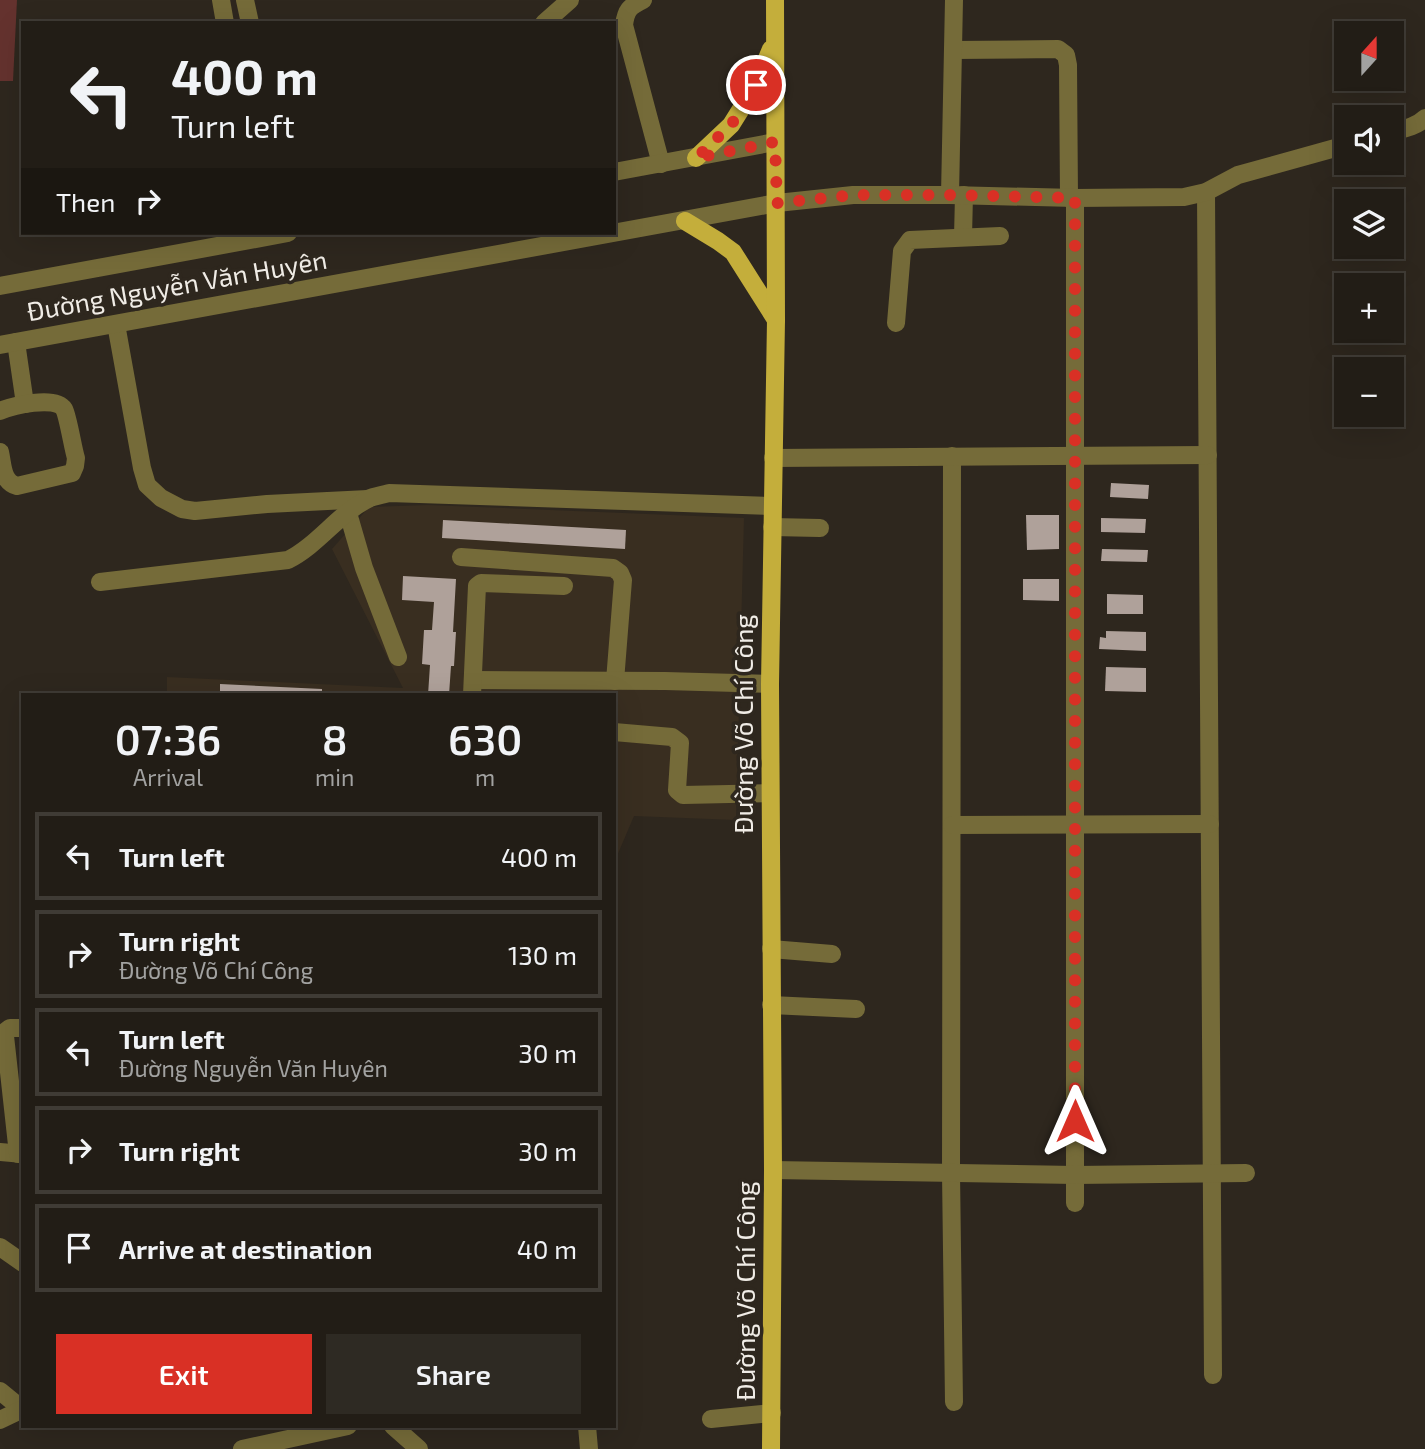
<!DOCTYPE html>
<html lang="en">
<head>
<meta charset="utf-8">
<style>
	:root { --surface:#221d16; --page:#2e2a23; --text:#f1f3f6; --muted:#a2a2a1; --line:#3f3b35; --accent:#d93025 }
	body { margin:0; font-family:"Exo 2",sans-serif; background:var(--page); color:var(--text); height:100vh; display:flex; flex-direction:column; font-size:26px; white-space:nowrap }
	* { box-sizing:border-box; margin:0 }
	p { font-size:23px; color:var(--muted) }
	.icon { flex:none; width:38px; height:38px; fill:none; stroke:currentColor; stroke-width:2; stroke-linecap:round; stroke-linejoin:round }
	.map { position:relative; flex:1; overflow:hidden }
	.panel { position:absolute; left:21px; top:693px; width:595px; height:735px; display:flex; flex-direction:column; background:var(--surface); border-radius:0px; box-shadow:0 7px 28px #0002,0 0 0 2px var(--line) }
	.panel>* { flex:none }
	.guide { position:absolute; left:21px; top:21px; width:595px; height:214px; border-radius:0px; box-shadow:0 7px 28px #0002,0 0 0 2px var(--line); background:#221d16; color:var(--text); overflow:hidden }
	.needle { width:46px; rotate:21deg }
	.buttons { position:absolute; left:1334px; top:21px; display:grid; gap:14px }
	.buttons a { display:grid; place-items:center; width:70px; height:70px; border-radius:0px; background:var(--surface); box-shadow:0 7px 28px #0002,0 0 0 2px var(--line); font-size:35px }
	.pin { position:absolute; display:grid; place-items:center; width:60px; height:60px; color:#fff; margin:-30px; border:4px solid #fff; border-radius:50%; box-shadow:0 2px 7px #0007 }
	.me { position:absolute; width:77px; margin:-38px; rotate:0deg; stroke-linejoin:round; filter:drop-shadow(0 0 5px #0008) }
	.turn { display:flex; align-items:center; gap:24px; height:147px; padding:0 35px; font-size:32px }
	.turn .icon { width:91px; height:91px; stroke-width:2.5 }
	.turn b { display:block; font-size:49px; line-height:60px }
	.then { display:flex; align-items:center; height:66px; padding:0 35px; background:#0003; gap:14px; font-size:26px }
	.eta { display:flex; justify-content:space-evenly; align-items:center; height:119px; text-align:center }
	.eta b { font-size:42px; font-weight:600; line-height:49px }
	.action { display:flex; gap:14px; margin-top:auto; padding:14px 35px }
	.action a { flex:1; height:80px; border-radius:0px; background:var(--accent); color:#fff; font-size:28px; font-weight:600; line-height:80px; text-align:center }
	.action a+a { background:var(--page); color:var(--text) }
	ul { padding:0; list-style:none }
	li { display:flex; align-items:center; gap:21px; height:88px; margin:0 14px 10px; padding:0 21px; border:4px solid var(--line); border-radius:0px }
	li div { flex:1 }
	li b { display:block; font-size:26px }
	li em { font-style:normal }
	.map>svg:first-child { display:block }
</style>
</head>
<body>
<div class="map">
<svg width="1425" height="1449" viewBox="0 0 1425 1449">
	<rect width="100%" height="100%" fill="#2e271e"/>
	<!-- built -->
	<polygon fill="#392e20" points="428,505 744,518 736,820 634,816 614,863 614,695 167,695 167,677 403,688 332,549 369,507"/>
	<!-- green -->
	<polygon fill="#64322e" points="0,0 17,0 13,81 0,81"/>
	<!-- building -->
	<g fill="#afa19a">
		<polygon points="1111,483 1149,485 1148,499 1110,497"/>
		<polygon points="1026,515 1059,515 1059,549 1027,550"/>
		<polygon points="1101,518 1146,519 1145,533 1101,532"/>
		<polygon points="443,520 626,530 625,549 442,538"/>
		<polygon points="1102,549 1148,550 1147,562 1101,561"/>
		<polygon points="403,576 456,579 453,632 456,632 454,666 451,666 449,695 428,695 430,665 422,664 424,630 432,630 434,602 402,600"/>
		<polygon points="1023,579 1059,579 1059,601 1023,600"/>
		<polygon points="1107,594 1143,595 1143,614 1107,614"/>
		<polygon points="1106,631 1146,632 1146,651 1099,649 1100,637 1106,638"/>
		<polygon points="1106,667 1146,668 1146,692 1105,691"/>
		<polygon points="220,684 322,689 322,695 220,695"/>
	</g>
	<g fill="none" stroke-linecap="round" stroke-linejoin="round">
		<!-- minor -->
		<g stroke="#756b39" stroke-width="18">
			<polyline points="221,0 225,23"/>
			<polyline points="245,0 250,23"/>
			<path d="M643,0C629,7 626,10 624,25L661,164"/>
			<polyline points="544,23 570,0"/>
			<polyline points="953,50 1058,49 1066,55 1068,65 1069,198"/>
			<path d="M1391,132C1403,129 1416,127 1425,118"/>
			<polyline points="614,172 775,142"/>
			<polyline points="1206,192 1213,1375"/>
			<polyline points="950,195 954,0"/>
			<polyline points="1075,198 1075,1203"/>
			<polyline points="963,237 964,195"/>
			<polyline points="0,286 288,233"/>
			<polyline points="896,323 902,251 910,240 1000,236"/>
			<polyline points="116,324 142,468 147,485 161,498 182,509 195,511 267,504 368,499"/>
			<polyline points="16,342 25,404"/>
			<polyline points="0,345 777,203 853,195 950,195 1075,198 1184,197 1206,192 1238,175 1346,145"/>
			<path d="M0,411C12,406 55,395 64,409C68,416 73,449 76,458L75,466L72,473L17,486C2,482 3,465 0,452"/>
			<polyline points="952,456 951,1173 954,1402"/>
			<polyline points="773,458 1208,455"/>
			<polyline points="348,513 364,568 398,657"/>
			<polyline points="772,527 820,528"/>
			<polyline points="461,557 613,568 620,573 623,580 615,681"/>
			<path d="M100,582L288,560C318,545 338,514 368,499C374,496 383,495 389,493L772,506"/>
			<polyline points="473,680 665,681 770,684"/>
			<polyline points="472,695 477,586 481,583 564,586"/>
			<polyline points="614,732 672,737 680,743 677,790 683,795 770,793"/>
			<polyline points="952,825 1210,824"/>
			<polyline points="771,949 832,954"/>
			<polyline points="771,1005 856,1009"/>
			<polyline points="0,1152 23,1154"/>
			<polyline points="18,1154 5,1036 6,1031 10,1028 23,1028"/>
			<polyline points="773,1170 1075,1175 1246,1173"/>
			<polyline points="0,1247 23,1263"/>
			<polyline points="0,1391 22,1409"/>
			<polyline points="711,1419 772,1413"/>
			<polyline points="0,1420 23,1409"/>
			<polyline points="393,1426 419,1449"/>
			<polyline points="587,1426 589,1449"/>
			<polyline points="242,1449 348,1426"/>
		</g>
		<!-- major -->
		<g stroke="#c4ae3b" stroke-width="18">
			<polyline points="696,158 731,125 756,85 771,49"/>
			<polyline points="685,221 718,241 733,252 776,320"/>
			<polyline points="771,1449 773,1170 770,684 776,320 775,0"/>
		</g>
	</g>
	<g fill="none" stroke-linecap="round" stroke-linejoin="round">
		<!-- route -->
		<polyline stroke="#d93025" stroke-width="12" stroke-dasharray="0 21.6" points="756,85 731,125 696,158 775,142 777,203 853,195 950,195 1075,198 1075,1121"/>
	</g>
	<g text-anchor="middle" stroke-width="7" stroke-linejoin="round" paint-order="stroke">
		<!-- street labels -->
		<g font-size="26" fill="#f0ece6" stroke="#2e271e">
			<text transform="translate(177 286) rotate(-10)" y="9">Đường Nguyễn Văn Huyên</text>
			<text transform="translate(744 724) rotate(-90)" y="9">Đường Võ Chí Công</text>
			<text transform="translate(746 1291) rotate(-90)" y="9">Đường Võ Chí Công</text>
		</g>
	</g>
</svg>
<div class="buttons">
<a><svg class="needle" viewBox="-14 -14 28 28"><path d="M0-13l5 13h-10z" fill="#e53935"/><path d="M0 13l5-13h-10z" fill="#a2a2a1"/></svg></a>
<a><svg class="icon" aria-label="sound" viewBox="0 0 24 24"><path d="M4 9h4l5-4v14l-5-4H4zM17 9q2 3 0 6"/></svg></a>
<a><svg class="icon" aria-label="layers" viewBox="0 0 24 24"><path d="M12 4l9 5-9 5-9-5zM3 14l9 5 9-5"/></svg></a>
<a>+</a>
<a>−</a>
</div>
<div class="pin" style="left:756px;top:85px;background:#d93025"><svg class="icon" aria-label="arrive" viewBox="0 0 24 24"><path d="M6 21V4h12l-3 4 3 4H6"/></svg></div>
<svg class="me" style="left:1075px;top:1121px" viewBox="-20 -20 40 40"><path d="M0-17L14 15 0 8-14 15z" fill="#d93025" stroke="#fff" stroke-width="4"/></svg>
<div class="guide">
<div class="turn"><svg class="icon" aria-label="left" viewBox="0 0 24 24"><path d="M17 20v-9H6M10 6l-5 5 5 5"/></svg><div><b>400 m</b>Turn left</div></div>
<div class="then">Then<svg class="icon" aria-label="right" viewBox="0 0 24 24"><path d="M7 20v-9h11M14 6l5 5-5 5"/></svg></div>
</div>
<section class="panel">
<div class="eta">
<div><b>07:36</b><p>Arrival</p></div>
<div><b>8</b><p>min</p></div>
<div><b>630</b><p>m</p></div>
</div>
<ul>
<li><svg class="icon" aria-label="left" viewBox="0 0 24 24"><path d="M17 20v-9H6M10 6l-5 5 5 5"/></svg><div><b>Turn left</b></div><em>400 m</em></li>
<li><svg class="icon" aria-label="right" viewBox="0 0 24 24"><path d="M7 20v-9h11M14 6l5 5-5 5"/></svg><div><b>Turn right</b><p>Đường Võ Chí Công</p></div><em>130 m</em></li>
<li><svg class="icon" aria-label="left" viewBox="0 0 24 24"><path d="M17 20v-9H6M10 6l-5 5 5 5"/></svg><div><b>Turn left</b><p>Đường Nguyễn Văn Huyên</p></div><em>30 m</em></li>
<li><svg class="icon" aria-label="right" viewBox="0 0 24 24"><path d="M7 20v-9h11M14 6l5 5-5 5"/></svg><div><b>Turn right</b></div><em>30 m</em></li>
<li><svg class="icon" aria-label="arrive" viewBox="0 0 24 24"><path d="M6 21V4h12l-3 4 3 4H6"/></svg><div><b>Arrive at destination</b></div><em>40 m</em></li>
</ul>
<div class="action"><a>Exit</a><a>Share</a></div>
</section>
</div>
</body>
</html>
